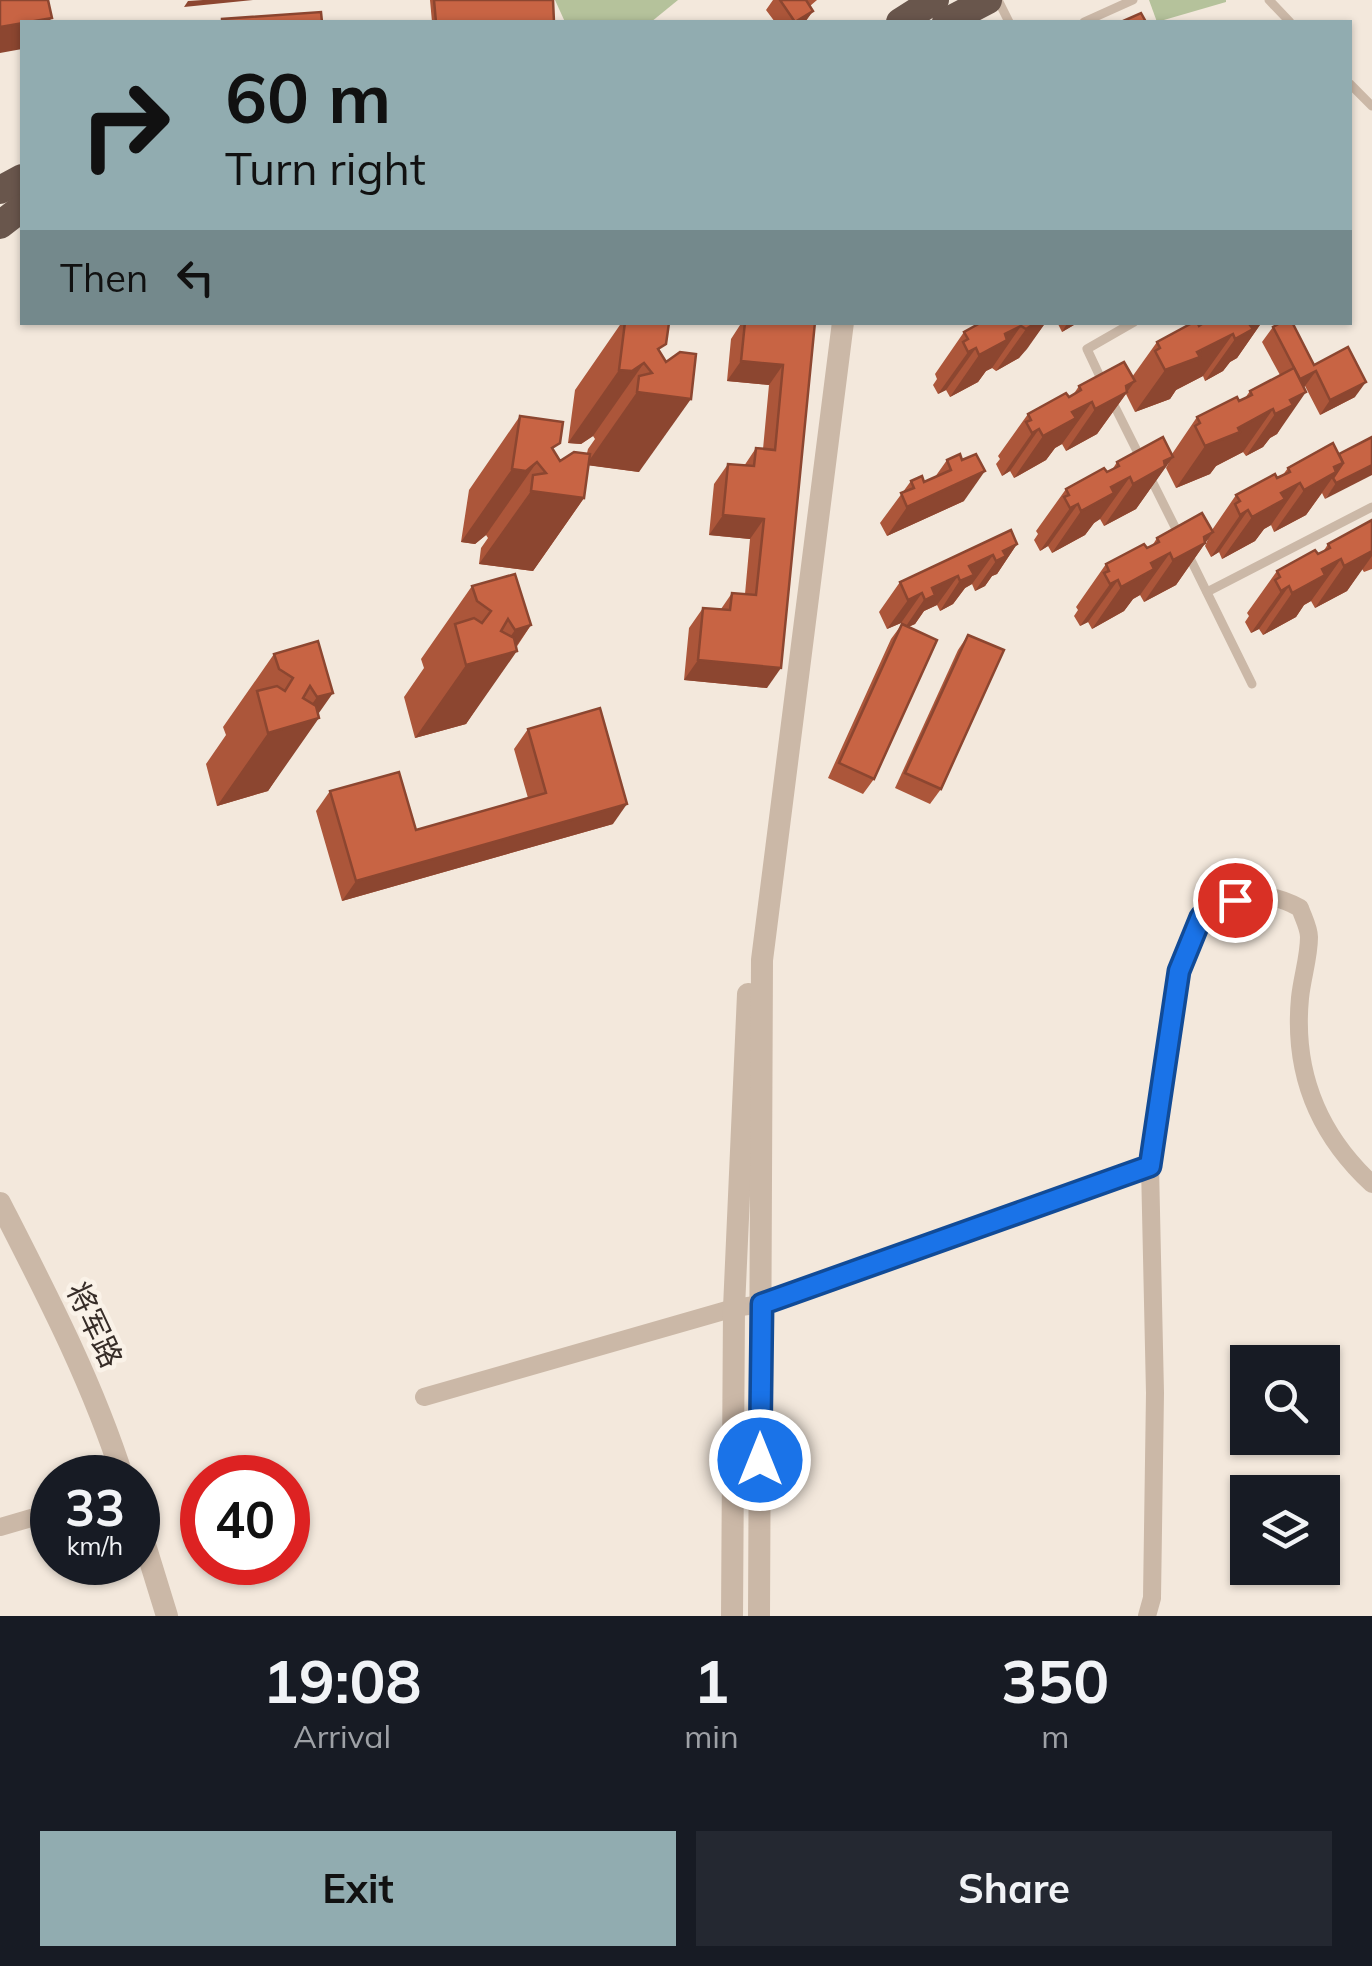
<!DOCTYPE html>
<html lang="en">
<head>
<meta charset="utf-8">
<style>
	:root { --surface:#171b24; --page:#242831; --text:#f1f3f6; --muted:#9ea1a6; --accent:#91acb0 }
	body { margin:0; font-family:Mulish,"Noto Sans SC",sans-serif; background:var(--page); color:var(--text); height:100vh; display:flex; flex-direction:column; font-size:38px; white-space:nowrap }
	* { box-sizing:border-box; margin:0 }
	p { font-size:32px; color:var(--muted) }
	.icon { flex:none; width:55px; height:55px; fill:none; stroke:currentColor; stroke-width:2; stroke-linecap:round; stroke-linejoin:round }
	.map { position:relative; height:1616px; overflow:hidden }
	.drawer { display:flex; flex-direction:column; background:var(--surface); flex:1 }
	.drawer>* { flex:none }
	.guide { position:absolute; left:20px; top:20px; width:1332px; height:305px; border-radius:0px; box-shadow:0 2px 8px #0004; background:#91acb0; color:#111; overflow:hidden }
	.controls { position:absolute; left:1230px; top:1345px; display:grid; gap:20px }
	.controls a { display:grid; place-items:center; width:110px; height:110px; border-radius:0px; background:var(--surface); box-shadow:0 2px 8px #0004; font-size:50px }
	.speed { position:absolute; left:30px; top:1455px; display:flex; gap:20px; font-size:50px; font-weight:700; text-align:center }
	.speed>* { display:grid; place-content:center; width:130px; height:130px; border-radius:50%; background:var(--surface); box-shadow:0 2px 8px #0004; line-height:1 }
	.speed small { font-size:25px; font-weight:400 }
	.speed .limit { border:15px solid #d22; background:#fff; color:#111 }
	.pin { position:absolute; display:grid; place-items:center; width:85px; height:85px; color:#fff; margin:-42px; border:5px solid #fff; border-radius:50%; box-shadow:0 2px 10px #0007 }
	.me { position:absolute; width:110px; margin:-55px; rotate:0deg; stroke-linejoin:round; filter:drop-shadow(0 0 8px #0008) }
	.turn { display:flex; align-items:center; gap:35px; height:210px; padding:0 40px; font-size:45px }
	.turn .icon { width:130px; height:130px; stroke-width:2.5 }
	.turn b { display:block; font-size:70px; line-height:85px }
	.then { display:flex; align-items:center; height:95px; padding:0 40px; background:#0003; gap:20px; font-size:38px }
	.eta { display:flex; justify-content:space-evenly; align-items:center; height:170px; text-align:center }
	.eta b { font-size:60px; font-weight:700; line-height:70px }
	.cta { display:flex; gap:20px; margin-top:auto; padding:20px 40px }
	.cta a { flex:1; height:115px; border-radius:0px; background:var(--accent); color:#111; font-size:40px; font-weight:700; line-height:115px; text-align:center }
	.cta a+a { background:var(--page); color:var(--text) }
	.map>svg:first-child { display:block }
</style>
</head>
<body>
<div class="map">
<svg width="1372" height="1616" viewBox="0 0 1372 1616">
	<rect width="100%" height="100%" fill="#f3e8dc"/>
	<!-- green -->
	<g fill="#b5c29b">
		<polygon points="555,0 678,0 651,22 565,22"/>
		<polygon points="1149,0 1226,0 1226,2 1157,22"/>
	</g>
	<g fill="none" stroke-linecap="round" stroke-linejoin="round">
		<!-- service -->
		<g stroke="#cbb8a7" stroke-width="9">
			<polyline points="998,0 1009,22"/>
			<polyline points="1269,0 1290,22"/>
			<polyline points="1084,22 1133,0"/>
			<polyline points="1350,84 1372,106"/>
			<polyline points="1103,383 1087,349 1134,322"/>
			<polyline points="1112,401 1141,459"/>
			<polyline points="1150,477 1179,535"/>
			<polyline points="1188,554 1252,684"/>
			<polyline points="1207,592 1372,507"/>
		</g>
		<!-- minor -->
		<g stroke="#cbb8a7" stroke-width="18">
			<polyline points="424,1397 734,1308 762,1304 1150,1166"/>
			<polyline points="0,1527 52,1512"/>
			<path d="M1147,1616L1152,1598L1155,1393L1150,1166L1179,971L1201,917C1241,897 1259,886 1300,908C1303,917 1309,928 1309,937C1309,957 1302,978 1300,998C1293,1072 1318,1134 1372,1184"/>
		</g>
		<!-- tertiary -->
		<g stroke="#cbb8a7" stroke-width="22">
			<path d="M0,1203C46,1293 92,1381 123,1478"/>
			<polyline points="138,1522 167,1616"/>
			<polyline points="732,1616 734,1308 748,994"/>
			<polyline points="759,1616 762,960 843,322"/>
		</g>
		<!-- trunk -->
		<g stroke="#69564c" stroke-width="28">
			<polyline points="900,22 935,0"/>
			<polyline points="946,22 988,0"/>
			<polyline points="0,190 22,178"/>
			<polyline points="0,225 22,208"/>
		</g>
	</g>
	<!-- wall -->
	<g fill="#ac563a">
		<polygon points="430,0 553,0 554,22 432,22"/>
		<polygon points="773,0 817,0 810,6 813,11 805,22 775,22 766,10"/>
		<polygon points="622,322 664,322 639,472 588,465 584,498 533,571 479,564 481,548 488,538 486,535 475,544 461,542 469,490 520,416 554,451 560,461 587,453 588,449 595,439 593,436 581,444 568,443 575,390"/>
		<polygon points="742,322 815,322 767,688 684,680 689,628 703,608 721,609 732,593 745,594 750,539 709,535 714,484 728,464 744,466 756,448 763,449 769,385 727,381 731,339"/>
		<polygon points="1046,322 1019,358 996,371 992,368 986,371 978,382 950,397 946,390 938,394 933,385 937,379 935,374 964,332"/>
		<polygon points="1057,322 1079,322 1062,332"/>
		<polygon points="1262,322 1237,358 1230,362 1223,371 1205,381 1203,376 1176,390 1170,399 1135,412 1126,394 1097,434 1066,451 1062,444 1055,448 1046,460 1014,478 1010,471 1002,476 996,464 1000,459 998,456 1028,414 1069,397 1073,395 1079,386 1132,377 1157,342 1199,326"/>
		<polygon points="1273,327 1314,365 1355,397 1320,415 1305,386 1277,434 1270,438 1263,447 1246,456 1243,452 1216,466 1210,474 1176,488 1166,468 1169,462 1136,509 1104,526 1100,519 1094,523 1085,535 1052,553 1048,546 1040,551 1034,540 1038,534 1036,531 1066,489 1107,472 1112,470 1117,462 1172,454 1197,417 1245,398 1250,391 1280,375 1262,342"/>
		<polygon points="1372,437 1325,499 1322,493 1306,515 1274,532 1271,525 1264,529 1255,541 1222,559 1219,552 1211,557 1205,546 1208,539 1176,585 1144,602 1140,595 1133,599 1124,611 1092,629 1088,622 1080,626 1074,616 1078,610 1076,607 1106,564 1147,548 1152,546 1157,538 1212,530 1236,495 1277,478 1282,476 1288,468 1339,454"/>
		<polygon points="947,460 964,501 887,536 880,523 911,481 924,482 935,477"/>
		<polygon points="1372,520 1372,569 1364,572 1362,569 1347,591 1315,608 1311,601 1304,605 1296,617 1263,635 1259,629 1251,633 1245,622 1249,616 1247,613 1277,571 1318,554 1323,552 1328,544"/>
		<polygon points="1017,544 997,574 992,576 985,586 975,591 972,584 965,588 953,604 940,611 937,605 924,611 915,624 908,627 874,779 863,794 828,778 891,639 902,624 901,623 887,629 879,612 900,582"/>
		<polygon points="472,586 531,625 466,724 415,738 404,697 424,668 421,659"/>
		<polygon points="968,635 941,789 930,804 895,788 958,650"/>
		<polygon points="318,641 318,714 268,791 217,806 206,764 226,735 223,727 274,654"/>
		<polygon points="528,729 613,824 342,901 316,811 330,791 416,830 528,798 514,749"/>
	</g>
	<!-- shaded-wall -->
	<g fill="#8c4630">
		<polygon points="203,0 253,0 184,7 188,1"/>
		<polygon points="813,11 805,22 796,22"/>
		<polygon points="52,18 48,22 27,22"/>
		<polygon points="22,23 22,49 0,53 0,27"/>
		<polygon points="1037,322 1046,322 1027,349 1019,358 996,371 1026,329"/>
		<polygon points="1068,322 1079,322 1062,332"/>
		<polygon points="1254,322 1262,322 1237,358 1230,362 1223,371 1205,381 1235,339"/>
		<polygon points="1021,326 992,368 986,371 978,382 950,397 979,355 1005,334"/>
		<polygon points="1233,334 1203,376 1176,390 1170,399 1135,412 1165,370"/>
		<polygon points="976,348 946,390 938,394 968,352"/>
		<polygon points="741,361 783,365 769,385 727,381"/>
		<polygon points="644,363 593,436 581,444 568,443 619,370"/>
		<polygon points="1316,371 1305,386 1289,394 1300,379"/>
		<polygon points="1135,381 1097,434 1066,451 1095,409 1126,386"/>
		<polygon points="1366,382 1355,397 1320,415 1330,400"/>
		<polygon points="637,392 691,399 639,472 586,465"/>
		<polygon points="1306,392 1277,434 1270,438 1263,447 1246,456 1275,414 1290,400"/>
		<polygon points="1092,402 1062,444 1055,448 1046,460 1014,478 1043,436 1072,412"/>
		<polygon points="1273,409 1243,452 1216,466 1210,474 1176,488 1205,446"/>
		<polygon points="1039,429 1010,471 1002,476 1032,433"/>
		<polygon points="1173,457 1136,509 1104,526 1133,484 1164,461"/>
		<polygon points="537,462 486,535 475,544 461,542 512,469"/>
		<polygon points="1343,463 1306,515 1274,532 1304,490 1334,467"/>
		<polygon points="1372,465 1372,475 1325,499 1336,483"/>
		<polygon points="985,471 964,501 887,536 907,507"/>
		<polygon points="1130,477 1100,519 1094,523 1085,535 1052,553 1081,511 1111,487"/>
		<polygon points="1300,483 1271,525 1264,529 1255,541 1222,559 1252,517 1281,493"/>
		<polygon points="531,491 584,498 533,571 479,564"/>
		<polygon points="1078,504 1048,546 1040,551 1070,508"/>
		<polygon points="1248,510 1219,552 1211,557 1240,515"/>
		<polygon points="723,515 764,519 750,539 709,535"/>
		<polygon points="1213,532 1176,585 1144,602 1173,560"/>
		<polygon points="1017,544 997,574 992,576 985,586 975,591 1003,551"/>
		<polygon points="1372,548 1372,556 1347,591 1315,608 1344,566"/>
		<polygon points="1170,553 1140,595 1133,599 1124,611 1092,629 1121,587 1151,563"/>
		<polygon points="993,555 972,584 965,588 953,604 940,611 969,566"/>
		<polygon points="1341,559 1311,601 1304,605 1296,617 1263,635 1292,593 1322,569"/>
		<polygon points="958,576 937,605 924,611 915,624 904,629 932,588"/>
		<polygon points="1118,580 1088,622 1080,626 1110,584"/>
		<polygon points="1289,586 1259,629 1251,633 1281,591"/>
		<polygon points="922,593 901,623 887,629 908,600"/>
		<polygon points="531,625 512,652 517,651 466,724 415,738 466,665 496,657 515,630"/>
		<polygon points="698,660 781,668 767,688 684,680"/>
		<polygon points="333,693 314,720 319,718 268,791 217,806 268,733 298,724 317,697"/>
		<polygon points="627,804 613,824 342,901 356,881"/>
	</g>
	<!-- building -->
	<g fill="#c86444" stroke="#8c4630" stroke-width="2.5">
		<polygon points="0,0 48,0 52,18 0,27"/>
		<polygon points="434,0 553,0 554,22 436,22"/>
		<polygon points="780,0 806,0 813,11 795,22"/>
		<polygon points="321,12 322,22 222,22 222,19"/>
		<polygon points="1141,13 1146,22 1121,22"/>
		<polygon points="625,322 669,323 666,344 658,349 666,362 680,352 696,354 691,399 637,392 639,376 652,373 644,363 632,371 619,370"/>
		<polygon points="745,322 815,322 781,668 698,660 703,608 730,610 732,593 756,595 764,519 723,515 728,464 754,466 756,448 775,450 783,365 741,361"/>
		<polygon points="982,322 1037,322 1026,329 1021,326 1005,334 1007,340 979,355 976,348 968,352 963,342 968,339 964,332"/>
		<polygon points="1194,322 1197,322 1199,326 1205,322 1254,322 1250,325 1253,329 1235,339 1233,334 1197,352 1200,357 1165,370 1155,351 1160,348 1157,342"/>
		<polygon points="1282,322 1292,322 1314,365 1348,347 1366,382 1330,400 1316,371 1300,379 1273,327"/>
		<polygon points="1124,362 1135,381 1126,386 1127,392 1095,409 1092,402 1072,412 1076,418 1043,436 1039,429 1032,433 1026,422 1031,420 1028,414 1066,393 1069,397 1081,390 1079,386"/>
		<polygon points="1294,368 1306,392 1290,400 1293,405 1275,414 1273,409 1238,428 1240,432 1205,446 1195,426 1200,423 1197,417 1237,397 1239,401 1252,395 1250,391"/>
		<polygon points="520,416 563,422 560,443 552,448 560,461 574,452 590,454 584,498 531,491 533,475 546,473 537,462 526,471 512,469"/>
		<polygon points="1163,437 1173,457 1164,461 1165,466 1133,484 1130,477 1111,487 1114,493 1081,511 1078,504 1070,508 1064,497 1069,495 1066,489 1104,468 1107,472 1119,466 1117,462"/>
		<polygon points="1372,437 1372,465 1336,483 1333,478 1343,463 1339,454"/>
		<polygon points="1333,443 1343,463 1334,467 1336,472 1304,490 1300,483 1281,493 1285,499 1252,517 1248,510 1240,515 1235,504 1240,501 1236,495 1275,474 1277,478 1290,472 1288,468"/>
		<polygon points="960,454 962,460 976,454 985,471 907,507 901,493 914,488 911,481 922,476 924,482 951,470 947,460"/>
		<polygon points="1202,513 1213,532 1204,537 1205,543 1173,560 1170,553 1151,563 1154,569 1121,587 1118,580 1110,584 1104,573 1109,571 1106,564 1144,544 1147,548 1159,542 1157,538"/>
		<polygon points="1372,520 1372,551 1344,566 1341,559 1322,569 1325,575 1292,593 1289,586 1281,591 1275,580 1280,577 1277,571 1315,550 1318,554 1330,548 1328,544"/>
		<polygon points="1011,530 1017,544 1003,551 1006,556 996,561 993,555 969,566 974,575 960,581 958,576 932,588 935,595 925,600 922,593 908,600 900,582"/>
		<polygon points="515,574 531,625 515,630 508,619 501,631 514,638 517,651 466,665 455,624 474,618 482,623 491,611 477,601 472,586"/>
		<polygon points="902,624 937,640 874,779 839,763"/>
		<polygon points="968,635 1004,650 941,789 905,773"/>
		<polygon points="318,641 333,693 317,697 310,686 303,698 316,706 319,718 268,733 257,691 277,686 285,691 293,678 279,669 274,654"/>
		<polygon points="600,708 627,804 356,881 330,791 399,772 416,830 546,793 528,729"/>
	</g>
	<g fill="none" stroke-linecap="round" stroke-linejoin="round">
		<!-- route casing -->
		<g stroke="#114b97" stroke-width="25">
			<polyline id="route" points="760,1460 762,1304 1150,1166 1179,971 1201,917 1235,900"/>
		</g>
		<!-- route -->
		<use href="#route" stroke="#1a73e8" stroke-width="18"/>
	</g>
	<g text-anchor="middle" stroke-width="9" stroke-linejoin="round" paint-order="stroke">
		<!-- street labels -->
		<g font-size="30" fill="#372d28" stroke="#faf2e8">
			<text transform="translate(94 1325) rotate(65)" y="10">将军路</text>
		</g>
	</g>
</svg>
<div class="controls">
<a><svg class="icon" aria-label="search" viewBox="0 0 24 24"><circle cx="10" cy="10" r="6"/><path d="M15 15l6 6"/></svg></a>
<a><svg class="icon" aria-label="layers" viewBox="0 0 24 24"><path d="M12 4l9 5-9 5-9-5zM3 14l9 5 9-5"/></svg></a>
</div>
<div class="speed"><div>33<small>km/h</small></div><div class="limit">40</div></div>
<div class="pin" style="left:1235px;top:900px;background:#d93025"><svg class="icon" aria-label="arrive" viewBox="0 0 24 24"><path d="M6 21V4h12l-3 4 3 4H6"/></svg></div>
<svg class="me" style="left:760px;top:1460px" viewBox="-20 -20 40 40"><circle r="17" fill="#1a73e8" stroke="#fff" stroke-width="3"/><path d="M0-11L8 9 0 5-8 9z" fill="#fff"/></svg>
<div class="guide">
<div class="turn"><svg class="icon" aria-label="right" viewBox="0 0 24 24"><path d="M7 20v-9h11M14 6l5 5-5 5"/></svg><div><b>60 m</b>Turn right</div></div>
<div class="then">Then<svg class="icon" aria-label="left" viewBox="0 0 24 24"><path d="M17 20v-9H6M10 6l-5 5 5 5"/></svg></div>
</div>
</div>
<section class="drawer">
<div class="eta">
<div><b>19:08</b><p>Arrival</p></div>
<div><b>1</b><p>min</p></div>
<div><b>350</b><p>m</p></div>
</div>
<div class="cta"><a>Exit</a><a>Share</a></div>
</section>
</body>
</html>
